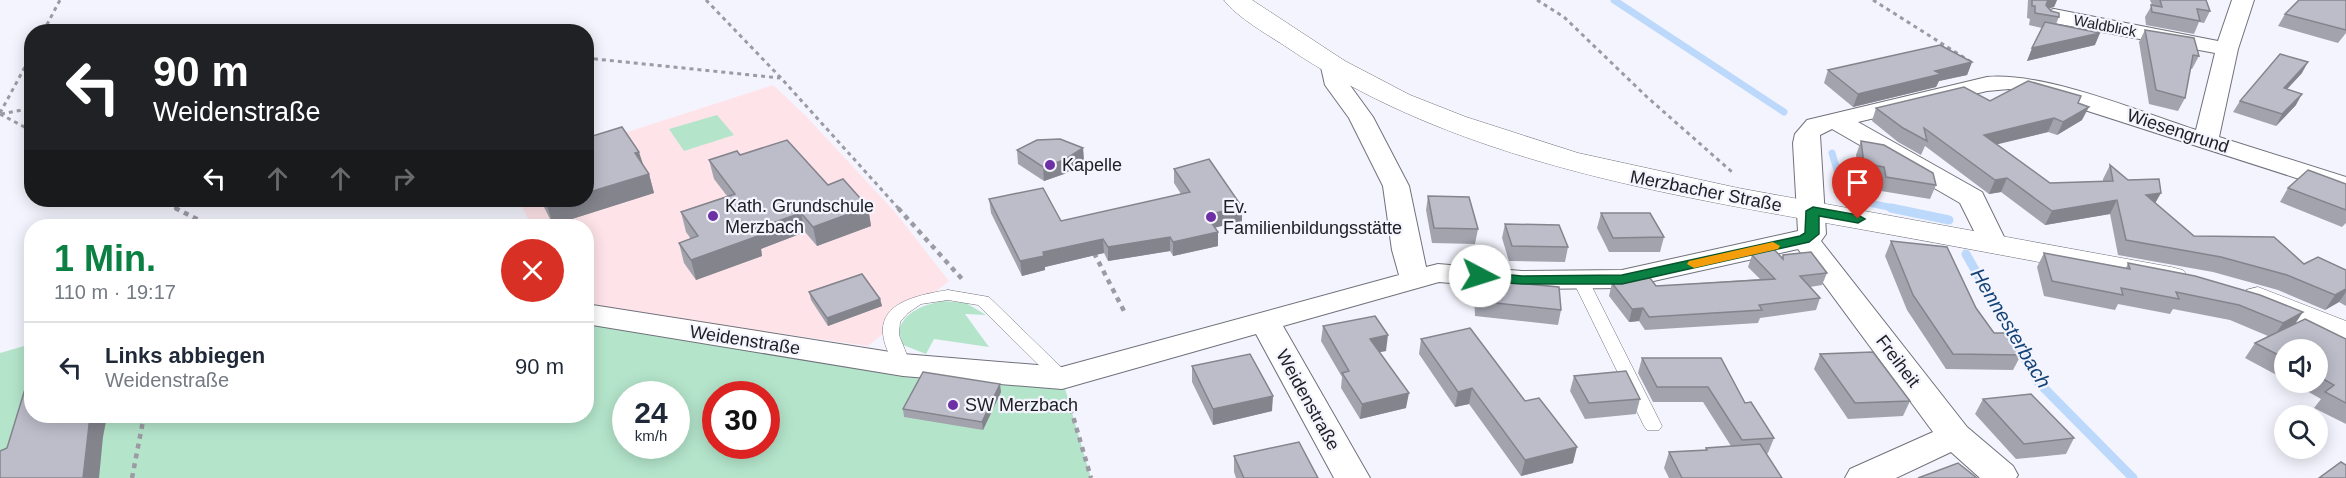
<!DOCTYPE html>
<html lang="de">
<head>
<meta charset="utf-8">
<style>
	:root { --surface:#fff; --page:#f2f2f3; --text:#1f2937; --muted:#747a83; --line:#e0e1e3; --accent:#0b8043 }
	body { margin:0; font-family:Arial,sans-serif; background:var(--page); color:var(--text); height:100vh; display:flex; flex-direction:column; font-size:22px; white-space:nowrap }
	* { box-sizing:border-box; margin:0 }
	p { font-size:20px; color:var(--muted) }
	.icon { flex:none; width:33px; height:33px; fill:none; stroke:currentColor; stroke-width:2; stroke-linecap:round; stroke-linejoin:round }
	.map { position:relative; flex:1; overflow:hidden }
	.panel { position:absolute; left:24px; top:219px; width:570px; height:204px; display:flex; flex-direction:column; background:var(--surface); border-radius:24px; box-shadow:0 3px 15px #0003 }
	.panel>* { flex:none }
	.hud { position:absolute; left:24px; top:24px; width:570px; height:183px; border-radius:24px; box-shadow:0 3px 15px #0003; background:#202124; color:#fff; overflow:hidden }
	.buttons { position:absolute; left:2274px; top:339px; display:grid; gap:12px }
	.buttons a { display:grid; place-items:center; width:54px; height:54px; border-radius:50%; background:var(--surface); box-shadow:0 3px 15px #0003; font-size:30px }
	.speed { position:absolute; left:612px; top:381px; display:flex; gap:12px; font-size:30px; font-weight:700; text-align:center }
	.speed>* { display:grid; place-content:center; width:78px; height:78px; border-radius:50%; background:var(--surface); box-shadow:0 3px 15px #0003; line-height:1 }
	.speed small { font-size:15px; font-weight:400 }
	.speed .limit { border:9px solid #d22; background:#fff; color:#111 }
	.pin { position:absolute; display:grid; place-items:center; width:51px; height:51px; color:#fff; margin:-62px -26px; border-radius:50% 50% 50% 0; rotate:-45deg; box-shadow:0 0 6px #0007 }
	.pin .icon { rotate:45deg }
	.me { position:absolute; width:66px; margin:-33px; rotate:95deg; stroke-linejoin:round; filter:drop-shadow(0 0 4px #0008) }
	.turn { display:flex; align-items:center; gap:21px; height:126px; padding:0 30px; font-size:27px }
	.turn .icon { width:78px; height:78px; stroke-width:2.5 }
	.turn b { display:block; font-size:42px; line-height:51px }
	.lanes { display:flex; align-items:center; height:57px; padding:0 30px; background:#0003; justify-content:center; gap:30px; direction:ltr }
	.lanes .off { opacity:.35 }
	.round { display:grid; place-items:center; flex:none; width:63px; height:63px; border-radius:32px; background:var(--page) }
	.head { display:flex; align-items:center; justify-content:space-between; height:102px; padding:0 30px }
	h1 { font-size:36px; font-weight:700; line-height:45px; color:var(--accent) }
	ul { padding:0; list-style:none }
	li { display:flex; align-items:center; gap:18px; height:90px; padding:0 30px; border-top:2px solid var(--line) }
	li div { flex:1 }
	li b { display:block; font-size:22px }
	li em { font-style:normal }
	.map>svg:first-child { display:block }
</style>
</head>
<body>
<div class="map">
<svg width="2346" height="478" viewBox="0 0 2346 478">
	<rect width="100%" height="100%" fill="#f4f4fe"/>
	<!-- education -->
	<polygon fill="#fee4e9" points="773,85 806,116 895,212 949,281 868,346 587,306 586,226 532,226 518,200 586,200 587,145"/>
	<!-- green -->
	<g fill="#b4e5cb" fill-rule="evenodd">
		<polygon points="717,115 734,135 684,151 669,129"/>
		<path d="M944,301L966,303L986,315L965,314L989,347L934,339L926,354L903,345L899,331C904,311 925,304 944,301Z"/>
		<path d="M587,314L1062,378L1091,478H0V353L31,344L32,416H586ZM626,394H676V446H626ZM716,394H766V446H716Z"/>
	</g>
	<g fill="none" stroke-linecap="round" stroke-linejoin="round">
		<!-- stream-far1 -->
		<g stroke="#bcd9fc" stroke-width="7">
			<polyline points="1614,0 1784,112"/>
			<polyline points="1832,153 1845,198 1898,209"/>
		</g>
		<!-- stream -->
		<g stroke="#bcd9fc" stroke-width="9">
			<polyline points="1891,208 1949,220"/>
			<polyline points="1966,254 2038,382 2133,478"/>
		</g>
		<!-- lane casing -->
		<g stroke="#71717c" stroke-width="1">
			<g id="lane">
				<polygon points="1580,274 1588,279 1662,426 1659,430 1647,430 1644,426 1572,279"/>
				<path d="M948,290L989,297L1068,374L1071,378L1068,382H1056L978,305L948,300L921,304L908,313L900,322L899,335L911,365L909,369H897C862,312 897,298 948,290Z"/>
			</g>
		</g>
		<!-- street casing -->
		<g stroke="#71717c" stroke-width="2">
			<path id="street" d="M2232,0H2254L2238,49L2219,137L2346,177V194L2038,95L2009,89L1987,91L1858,122L1982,192L2007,243L2003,249L1993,252L1983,249L1960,203L1832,129L1820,135L1826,234L1821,241L1967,427L2013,466L2018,475L2016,478H1980L1951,452L1896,478H1845L1850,469L1933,432L1798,249L1622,288L1522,289L1439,282L1283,326L1370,478H1334L1256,334L1062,389L903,376L586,324V304L903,354L1062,367L1399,275L1392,250L1383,186L1349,118L1325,85L1321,67L1325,62H1341L1349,84L1373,117L1409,186L1426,267L1438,264L1522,271L1622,270L1798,231L1793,143L1795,134L1807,120L1987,77C2045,72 2138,111 2196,130L2215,53L2054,23L2046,21L2043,16L2046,11L2054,9L2218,41Z"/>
		</g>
		<!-- secondary casing -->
		<g stroke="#71717c" stroke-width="1">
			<g id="secondary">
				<path d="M1224,0H1252L1345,61L1410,95L1466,117L1578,153L1738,188L2171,267L2183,270L2188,277L2183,284L2171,287C2066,267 1960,247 1854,228C1659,193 1455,161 1288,48C1270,36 1236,17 1224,0Z"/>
				<polygon points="2258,287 2346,321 2346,347 2246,306 2240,298 2246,290"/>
			</g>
		</g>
		<!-- path-far1 -->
		<g stroke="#9c9ba3" stroke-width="3" stroke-dasharray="4 4" stroke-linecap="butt">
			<polyline points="706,0 781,78 899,209"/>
			<polyline points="1537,0 1564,17 1647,97 1732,172"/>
			<polyline points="1873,0 1971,62"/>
			<polyline points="43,32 60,0"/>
			<polyline points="586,58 780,78"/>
			<polyline points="0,113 32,54"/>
			<polyline points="0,114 32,131"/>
			<polyline points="1,114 32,108"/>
			<polyline points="160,200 178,209"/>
		</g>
		<!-- path -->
		<g stroke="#9c9ba3" stroke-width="4.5" stroke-dasharray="5 5" stroke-linecap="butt">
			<polyline points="175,208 211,226"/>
			<polyline points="898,208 962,279"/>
			<polyline points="1094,253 1124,311"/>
			<polyline points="1068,399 1091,478"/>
			<polyline points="132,478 143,421 149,416"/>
		</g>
		<!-- lane -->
		<use href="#lane" fill="#fff" fill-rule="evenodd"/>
		<!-- street -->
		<use href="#street" fill="#fff" fill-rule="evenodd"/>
		<!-- secondary -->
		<use href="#secondary" fill="#fff" fill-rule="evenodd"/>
	</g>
	<!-- wall -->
	<g fill="#a2a3ad">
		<polygon points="2028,0 2057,0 2054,7 2049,8 2059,17 2056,24 2095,45 2027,61 2042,28 2029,25 2030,19 2027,18"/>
		<polygon points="2150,0 2206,0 2210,11 2204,23 2199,22 2194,34 2146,25 2145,17 2152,5"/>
		<polygon points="2346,0 2346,33 2338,43 2278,26 2285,14"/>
		<polygon points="2145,30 2199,56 2192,69 2190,69 2185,98 2178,111 2149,104 2139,42"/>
		<polygon points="1972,62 1967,75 1939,81 1936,87 1853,107 1824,83 1828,70"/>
		<polygon points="2302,73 2287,89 2296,105 2276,126 2233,112 2240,101"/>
		<polygon points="1990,101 2078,103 2082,120 2057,135 2048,132 1996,144 2050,183 2103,181 2103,179 2110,165 2194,236 2304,264 2346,270 2346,306 2339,302 2325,310 2278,290 2213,272 2118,255 2110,214 2045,225 2001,192 1989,194 1925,146 1921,155 1898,142 1872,121 1876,108"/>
		<polygon points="1861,141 1936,185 1930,199 1881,191 1879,181 1859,177 1856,155"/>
		<polygon points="1083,148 1084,162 1064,174 1044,181 1018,164 1017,150"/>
		<polygon points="740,155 828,185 868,207 871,226 817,246 805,232 761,249 762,256 696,280 684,263 679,243 691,239 686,232 681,212 727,196 714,179 709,160"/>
		<polygon points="644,166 649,174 654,193 553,225 542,203 538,204 535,200 586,200"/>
		<polygon points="1174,169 1242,207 1242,221 1215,227 1218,246 1173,256 1170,251 1108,261 1104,253 1045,267 1045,270 1022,276 991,213 989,199 1061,221 1181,194 1174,183"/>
		<polygon points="2346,184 2346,223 2342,227 2280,202 2288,188"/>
		<polygon points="1428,196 1478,229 1475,244 1432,243 1426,210"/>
		<polygon points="1601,213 1664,237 1660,252 1609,252 1597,228"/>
		<polygon points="1505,224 1568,247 1565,262 1509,261 1502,238"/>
		<polygon points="1891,241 1976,308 1994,333 2021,355 2013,370 1946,369 1907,310 1885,256"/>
		<polygon points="2044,253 2126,268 2128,263 2296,323 2346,339 2346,424 2314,408 2321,399 2291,382 2318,382 2318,350 2284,350 2284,379 2245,358 2255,343 2268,336 2230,320 2173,309 2170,314 2118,304 2115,310 2044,296 2037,267"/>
		<polygon points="1752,255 1782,258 1783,255 1827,273 1822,285 1810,287 1820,298 1816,310 1760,318 1758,323 1645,330 1639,321 1629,322 1609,296 1612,283 1656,286 1760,279 1748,267"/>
		<polygon points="1476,279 1561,310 1558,325 1475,316 1474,294"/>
		<polygon points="809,292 880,299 882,306 828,326 811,300"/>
		<polygon points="1323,326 1386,351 1379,352 1406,408 1360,419 1341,388 1342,377 1321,341"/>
		<polygon points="1421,339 1573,463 1521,476 1469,404 1455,407 1419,354"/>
		<polygon points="1820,354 1910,401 1903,416 1848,419 1814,369"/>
		<polygon points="1642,358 1745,403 1774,438 1768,453 1766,454 1782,478 1669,478 1664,468 1669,452 1705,450 1706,448 1731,446 1703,402 1653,402 1638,373"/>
		<polygon points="1192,366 1272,411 1213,425 1192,382"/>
		<polygon points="1574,376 1640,399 1636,414 1585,419 1570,391"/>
		<polygon points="1001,392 983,430 904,417 903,409"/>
		<polygon points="1983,399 2074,438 2066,454 2016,459 1975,414"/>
		<polygon points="1234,456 1318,478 1236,478 1234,472"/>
	</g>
	<!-- shaded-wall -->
	<g fill="#84848d">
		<polygon points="2048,0 2057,0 2054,7 2044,10"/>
		<polygon points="2100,33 2095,45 2027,61 2032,48"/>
		<polygon points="1972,62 1967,75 1939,81 1936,87 1853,107 1858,94 1935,71"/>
		<polygon points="2308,62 2302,73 2278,99 2284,88"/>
		<polygon points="2302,94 2296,105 2276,126 2282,114"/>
		<polygon points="2089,107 2082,120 2057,135 2063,122"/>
		<polygon points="2054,118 2048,132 1978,149 1984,135"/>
		<polygon points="1083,148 1084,162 1064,174 1044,181 1043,167"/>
		<polygon points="639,152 645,170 635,153"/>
		<polygon points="649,174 654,193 553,225 547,205 565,200 586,200 586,193"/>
		<polygon points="2007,178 2001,192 1989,194 1995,180"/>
		<polygon points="2161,193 2153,207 2146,195"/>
		<polygon points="536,200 541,200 542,203 538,204"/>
		<polygon points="2117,200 2110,214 2045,225 2052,211"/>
		<polygon points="868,207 871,226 817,246 813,227"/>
		<polygon points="1242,207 1242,221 1206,230 1206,215"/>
		<polygon points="801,213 805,232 761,249 762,256 696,280 691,260 753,230"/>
		<polygon points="1218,232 1218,246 1173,256 1173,242"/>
		<polygon points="1170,237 1170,251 1108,261 1108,247"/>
		<polygon points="1103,239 1104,253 1045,267 1045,270 1022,276 1020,261 1043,252"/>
		<polygon points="2346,289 2346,292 2339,302 2325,310 2335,295"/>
		<polygon points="880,299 882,306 828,326 827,318"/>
		<polygon points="1643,308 1639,321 1629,322 1632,309"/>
		<polygon points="2303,312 2293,327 2273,338 2283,323"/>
		<polygon points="1388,335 1386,351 1368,354 1370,339"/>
		<polygon points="1000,384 1001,392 983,430 982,422"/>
		<polygon points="1472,388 1469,404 1455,407 1458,392"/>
		<polygon points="1409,393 1406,408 1360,419 1362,404"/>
		<polygon points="1273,396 1272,411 1213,425 1213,409"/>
		<polygon points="90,416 107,416 103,437 99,478 83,478"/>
		<polygon points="1577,447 1573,463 1521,476 1525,460"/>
	</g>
	<!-- building -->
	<g fill="#bcbdc9" stroke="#84848d" stroke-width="1.5">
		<polygon points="2032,0 2048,0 2046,5 2051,11 2059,13 2059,17 2035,13 2035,6 2032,6"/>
		<polygon points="2160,0 2206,0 2210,11 2197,9 2200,21 2152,12 2151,5 2162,7"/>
		<polygon points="2299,0 2346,0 2346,30 2285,14"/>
		<polygon points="2045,22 2100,33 2032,48"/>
		<polygon points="2145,30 2194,38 2199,56 2193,55 2185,98 2156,90"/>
		<polygon points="1940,45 1972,62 1935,71 1941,74 1858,94 1828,70"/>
		<polygon points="2280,54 2308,62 2284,88 2302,94 2282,114 2240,101"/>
		<polygon points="2028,81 2081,96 2078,103 2089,107 2063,122 2054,118 1984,135 2050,183 2113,181 2110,165 2128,180 2159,179 2161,193 2146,195 2194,236 2274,237 2304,264 2318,257 2346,270 2346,289 2335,295 2287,275 2221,257 2126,240 2117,200 2052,211 2007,178 1995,180 1924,128 1927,141 1903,128 1876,108 1964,87 1990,101"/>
		<polygon points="622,127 639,152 635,153 649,174 586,193 586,138"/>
		<polygon points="1060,139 1083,148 1064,160 1043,167 1017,150 1037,140"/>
		<polygon points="787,140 828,185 843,179 868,207 813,227 801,213 753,230 758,236 691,260 679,243 698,236 681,212 735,194 709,160 737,151 740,155"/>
		<polygon points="1861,141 1884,145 1933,173 1936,185 1886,177 1884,167 1864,164"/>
		<polygon points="1209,159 1242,207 1206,215 1218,232 1173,242 1170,237 1108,247 1103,239 1043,252 1044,256 1020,261 989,199 1043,188 1061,221 1190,192 1174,169"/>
		<polygon points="2308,170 2346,184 2346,210 2288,188"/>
		<polygon points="1428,196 1469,197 1478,229 1434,228"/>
		<polygon points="544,200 565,200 547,205"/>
		<polygon points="1601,213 1650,213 1664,237 1613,238"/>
		<polygon points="1505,224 1559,225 1568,247 1512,246"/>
		<polygon points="1891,241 1947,247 1976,308 1994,333 2004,333 2021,355 1953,354 1913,295"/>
		<polygon points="1771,246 1783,259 1783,255 1811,252 1827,273 1800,276 1820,298 1759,305 1762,310 1649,317 1643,308 1632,309 1612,283 1650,278 1656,286 1775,279 1752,255 1759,248"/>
		<polygon points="2044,253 2130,269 2128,263 2195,276 2260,295 2303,312 2283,323 2239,305 2176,292 2179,299 2121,288 2123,295 2052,281"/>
		<polygon points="862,274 880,299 827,318 809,292"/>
		<polygon points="1476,279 1559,287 1561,310 1477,301"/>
		<polygon points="1375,316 1388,335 1370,339 1409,393 1362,404 1342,373 1349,371 1323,326"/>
		<polygon points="2305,319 2346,339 2346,403 2325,392 2334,385 2318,376 2318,350 2284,350 2284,358 2255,343"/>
		<polygon points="1470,328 1525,401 1539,398 1577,447 1525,460 1472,388 1458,392 1421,339"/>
		<polygon points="1873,352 1910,401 1855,403 1820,354"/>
		<polygon points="1250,354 1273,396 1213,409 1192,366"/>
		<polygon points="1642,358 1721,358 1745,403 1751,402 1774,438 1742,440 1708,387 1657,387"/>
		<polygon points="1626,371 1640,399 1589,403 1574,376"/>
		<polygon points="923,372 1000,384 982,422 903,409"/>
		<polygon points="32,387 32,416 90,416 83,478 0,478 0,451 7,448 25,389"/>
		<polygon points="2031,394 2074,438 2024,444 1983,399"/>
		<polygon points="1299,442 1318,478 1244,478 1234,456"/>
		<polygon points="1760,444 1782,478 1682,478 1669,452 1707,450 1706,448"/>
		<polygon points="2341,462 2346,465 2346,478 2319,478"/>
		<polygon points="1958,463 1977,478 1918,478"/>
	</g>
	<!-- route -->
	<polygon fill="#0b8043" stroke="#07532c" stroke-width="1.5" points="1813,207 1858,215 1865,219 1858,223 1819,216 1819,234 1809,242 1622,284 1522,284 1480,281 1473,276 1480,272 1522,276 1622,275 1800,236 1805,233 1806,211"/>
	<!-- slow -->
	<polygon fill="#f59e0b" points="1773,242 1780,246 1778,249 1694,268 1687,264 1689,261"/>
	<!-- markers -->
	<g fill="#6d30a5" stroke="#f4f4fe" stroke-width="2">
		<circle cx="1050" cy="165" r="6"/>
		<circle cx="713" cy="216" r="6"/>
		<circle cx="1211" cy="217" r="6"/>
		<circle cx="953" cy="405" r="6"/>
	</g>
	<g text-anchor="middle" stroke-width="4.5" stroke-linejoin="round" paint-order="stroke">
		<!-- far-street labels -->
		<g font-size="15" fill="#212025" stroke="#f4f4fe">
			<text transform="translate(2105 26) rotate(11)" y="5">Waldblick</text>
		</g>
		<!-- street labels -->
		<g font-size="18" fill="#212025" stroke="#f4f4fe">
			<text transform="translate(2178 131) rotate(18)" y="6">Wiesengrund</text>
			<text transform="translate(1706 191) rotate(11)" y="6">Merzbacher Straße</text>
			<text transform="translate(745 340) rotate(9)" y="6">Weidenstraße</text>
			<text transform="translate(1898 361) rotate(53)" y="6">Freiheit</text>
			<text transform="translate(1308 400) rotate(61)" y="6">Weidenstraße</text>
		</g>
		<!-- poi labels -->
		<g font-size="18" fill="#212025" stroke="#f4f4fe" text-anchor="start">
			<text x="1062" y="171">Kapelle</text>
			<text x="725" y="212">Kath. Grundschule<tspan x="725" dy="21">Merzbach</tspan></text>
			<text x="1223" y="213">Ev.<tspan x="1223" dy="21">Familienbildungsstätte</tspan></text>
			<text x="965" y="411">SW Merzbach</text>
		</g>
		<!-- water labels -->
		<g font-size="20" font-style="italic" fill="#134377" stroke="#f4f4fe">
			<text transform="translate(2011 328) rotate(59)" y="7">Hennesterbach</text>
		</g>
	</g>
</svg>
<div class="buttons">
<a><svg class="icon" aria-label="sound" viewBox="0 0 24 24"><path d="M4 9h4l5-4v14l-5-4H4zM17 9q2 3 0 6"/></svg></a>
<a><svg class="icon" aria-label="search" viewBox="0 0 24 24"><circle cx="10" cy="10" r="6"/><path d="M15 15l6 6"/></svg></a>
</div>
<div class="speed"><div>24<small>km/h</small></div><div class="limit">30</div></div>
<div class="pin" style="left:1858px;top:219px;background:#d93025"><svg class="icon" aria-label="arrive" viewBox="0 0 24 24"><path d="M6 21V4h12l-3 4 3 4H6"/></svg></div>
<svg class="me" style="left:1480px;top:276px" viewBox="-20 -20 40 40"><circle r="19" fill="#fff"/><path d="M0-13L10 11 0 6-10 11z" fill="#0b8043"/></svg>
<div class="hud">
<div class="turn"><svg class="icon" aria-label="left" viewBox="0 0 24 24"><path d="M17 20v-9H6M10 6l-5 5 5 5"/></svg><div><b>90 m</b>Weidenstraße</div></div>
<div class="lanes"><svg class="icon" aria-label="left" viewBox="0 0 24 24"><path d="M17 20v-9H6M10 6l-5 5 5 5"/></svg><svg class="icon off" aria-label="ahead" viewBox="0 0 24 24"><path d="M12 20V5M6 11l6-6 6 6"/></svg><svg class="icon off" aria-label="ahead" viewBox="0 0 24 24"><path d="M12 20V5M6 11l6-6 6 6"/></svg><svg class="icon off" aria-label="right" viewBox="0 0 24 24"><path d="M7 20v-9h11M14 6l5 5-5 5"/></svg></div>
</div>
<section class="panel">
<div class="head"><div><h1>1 Min.</h1><p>110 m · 19:17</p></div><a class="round" style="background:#d93025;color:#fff"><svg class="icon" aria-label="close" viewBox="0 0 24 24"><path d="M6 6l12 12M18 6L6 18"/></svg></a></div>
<ul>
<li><svg class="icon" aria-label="left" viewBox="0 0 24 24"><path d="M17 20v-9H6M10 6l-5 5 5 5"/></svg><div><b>Links abbiegen</b><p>Weidenstraße</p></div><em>90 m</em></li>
</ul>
</section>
</div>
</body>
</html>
